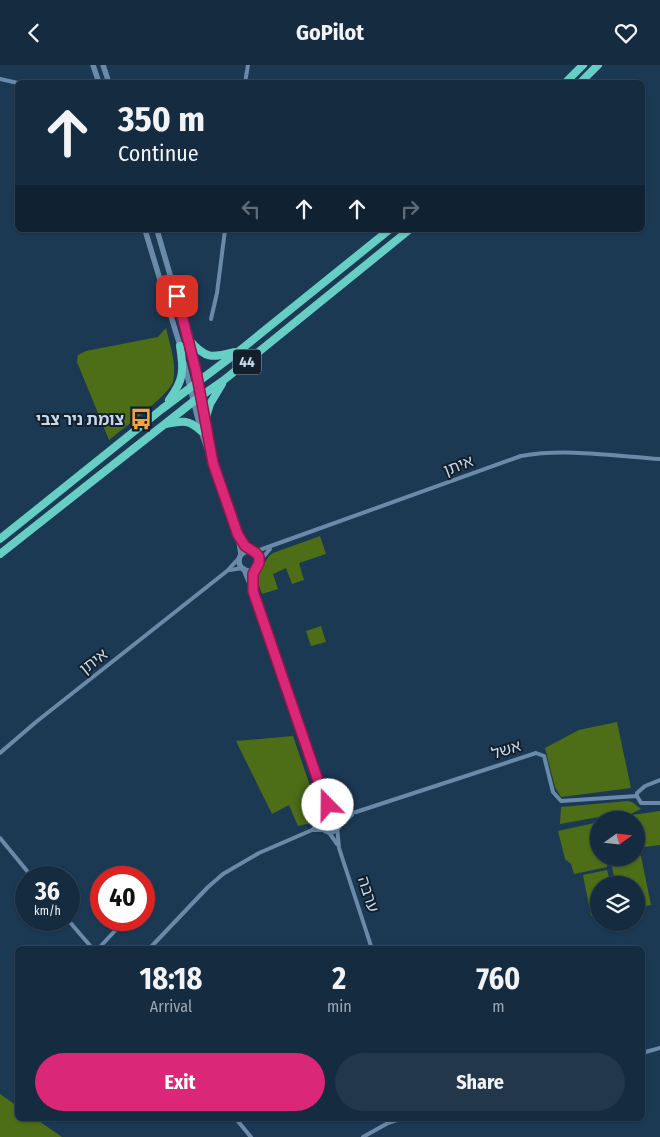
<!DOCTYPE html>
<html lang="en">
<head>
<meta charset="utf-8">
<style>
	:root { --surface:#152b3f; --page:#22374a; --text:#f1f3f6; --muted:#9da7b0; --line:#344759; --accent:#db2777 }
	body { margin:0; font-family:"Fira Sans Condensed","Noto Sans Hebrew",sans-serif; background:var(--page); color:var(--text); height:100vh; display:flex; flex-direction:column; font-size:19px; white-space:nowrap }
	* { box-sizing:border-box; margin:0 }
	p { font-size:16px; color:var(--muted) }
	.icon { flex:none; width:28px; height:28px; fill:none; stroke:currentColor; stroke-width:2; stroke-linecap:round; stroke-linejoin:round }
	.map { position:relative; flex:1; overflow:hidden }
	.side { position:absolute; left:15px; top:881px; width:630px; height:175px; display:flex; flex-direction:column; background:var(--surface); border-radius:8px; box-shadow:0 1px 4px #0004,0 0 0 1px var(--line) }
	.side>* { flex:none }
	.top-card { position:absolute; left:15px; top:15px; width:630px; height:152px; border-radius:8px; box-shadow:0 1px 4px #0004,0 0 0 1px var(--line); background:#152b3f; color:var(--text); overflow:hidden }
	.needle { width:32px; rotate:75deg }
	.tools { position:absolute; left:590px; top:746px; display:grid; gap:10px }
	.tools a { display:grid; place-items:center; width:55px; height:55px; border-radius:50%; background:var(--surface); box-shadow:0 1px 4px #0004,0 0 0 1px var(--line); font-size:25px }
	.speed { position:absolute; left:15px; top:801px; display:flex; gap:10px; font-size:25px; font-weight:700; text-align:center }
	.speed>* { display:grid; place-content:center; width:65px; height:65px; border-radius:50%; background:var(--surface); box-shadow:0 1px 4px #0004,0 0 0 1px var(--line); line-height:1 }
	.speed small { font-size:12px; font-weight:400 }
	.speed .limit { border:8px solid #d22; background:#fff; color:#111 }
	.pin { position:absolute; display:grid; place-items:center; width:42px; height:42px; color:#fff; margin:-21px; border-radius:10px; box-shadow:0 2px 8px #0006 }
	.me { position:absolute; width:55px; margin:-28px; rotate:338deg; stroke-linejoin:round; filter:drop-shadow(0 0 4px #0008) }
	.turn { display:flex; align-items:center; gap:18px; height:105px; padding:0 20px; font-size:22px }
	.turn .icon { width:65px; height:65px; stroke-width:2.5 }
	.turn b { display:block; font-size:35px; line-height:42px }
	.lanes { display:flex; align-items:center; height:48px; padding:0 20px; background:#0003; justify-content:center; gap:25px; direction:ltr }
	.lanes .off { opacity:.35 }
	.eta { display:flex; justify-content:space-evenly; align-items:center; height:85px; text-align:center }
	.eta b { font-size:30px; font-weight:700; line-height:35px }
	.cta { display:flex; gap:10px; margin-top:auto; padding:10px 20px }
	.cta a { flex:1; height:58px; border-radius:30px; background:var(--accent); color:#fff; font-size:20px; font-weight:700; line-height:58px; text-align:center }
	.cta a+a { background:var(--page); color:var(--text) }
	header { display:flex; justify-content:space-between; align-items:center; height:65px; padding:0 20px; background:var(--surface); font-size:22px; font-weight:700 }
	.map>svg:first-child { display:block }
</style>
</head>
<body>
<header><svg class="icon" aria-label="back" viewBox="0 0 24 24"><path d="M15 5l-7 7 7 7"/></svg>GoPilot<svg class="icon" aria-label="heart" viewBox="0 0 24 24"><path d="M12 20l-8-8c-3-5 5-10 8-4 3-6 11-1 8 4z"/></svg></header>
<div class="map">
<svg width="660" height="1072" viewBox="0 0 660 1072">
	<rect width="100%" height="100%" fill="#1c3954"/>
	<!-- green -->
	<g fill="#4d6e17">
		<path d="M166,263C170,280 177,300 173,317C169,330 121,365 109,375L77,297L78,290L86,286L158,272Z"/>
		<polygon points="320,471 326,489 299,498 304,515 292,519 286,503 273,509 278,524 262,529 256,512 269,491 273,488"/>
		<polygon points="321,561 326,577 311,581 306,566"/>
		<polygon points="617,657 631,723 561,732 555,722 545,683 579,665"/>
		<polygon points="293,671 319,747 319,756 298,761 289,740 272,749 236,676"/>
		<polygon points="628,736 632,737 641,744 626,751 626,755 617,755 615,749 560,759 561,742"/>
		<polygon points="660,746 660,780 637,783 636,755 633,755 632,750"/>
		<polygon points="599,757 599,792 609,793 607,802 574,809 571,799 565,794 558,766"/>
		<polygon points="636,791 641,791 651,840 636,843 636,820 616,820 612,802 620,793 636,792"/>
		<polygon points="607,805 611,820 599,820 599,850 591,851 583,810"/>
		<polygon points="0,1029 17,1041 18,1054 36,1054 62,1072 0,1072"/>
	</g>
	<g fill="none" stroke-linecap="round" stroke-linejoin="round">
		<!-- street -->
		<g stroke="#6a8aa9" stroke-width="4">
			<polyline points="0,14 18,18"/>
			<polyline points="245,18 248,0"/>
			<polyline points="211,254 217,228 225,165"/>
			<path d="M254,487L521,391C565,383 615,391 660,394"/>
			<polyline points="259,497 270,484"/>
			<polyline points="230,505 243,503"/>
			<polyline points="0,688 36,657 227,506 239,493"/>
			<polyline points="637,731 637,728 645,721 660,715"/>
			<polyline points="637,731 641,738 660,738"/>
			<polyline points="335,750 356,747 536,688 544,691 553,727 561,736 637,731"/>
			<polyline points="339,760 352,750"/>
			<polyline points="337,762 339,783 372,884"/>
			<polyline points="313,765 325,765"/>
			<polyline points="328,766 337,779"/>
			<polyline points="0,773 32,812"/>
			<polyline points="68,855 93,884"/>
			<polyline points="98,884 125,855"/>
			<polyline points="149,884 208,822 223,809 259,788 312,765 322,756"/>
			<polyline points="642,988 660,983"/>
			<polyline points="236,1054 251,1072"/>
			<polyline points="363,1072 388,1058 400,1054"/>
		</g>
		<!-- secondary -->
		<g stroke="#6a8aa9" stroke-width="5.5">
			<polyline points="93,0 99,18"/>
			<polyline points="103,0 109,18"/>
			<polyline points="145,165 181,284"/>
			<polyline points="157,165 189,275 209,379"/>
			<polyline points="184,298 201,366 238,470 241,489"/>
			<circle cx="249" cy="496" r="10"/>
			<polyline points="244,504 253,526 324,733 334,750"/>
			<circle cx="330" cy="758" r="9"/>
		</g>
		<!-- highway -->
		<g stroke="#67cec6" stroke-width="8">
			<polyline points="565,18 583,0"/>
			<polyline points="580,18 598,0"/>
			<path d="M189,275C206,294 211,293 234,287"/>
			<path d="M169,335C184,315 184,305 180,281"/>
			<polyline points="205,355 210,339 222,319"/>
			<path d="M166,359C182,356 189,354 201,366"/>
			<polyline points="0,474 162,344 239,286 389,165"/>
			<polyline points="0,489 194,336 224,315 409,165"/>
		</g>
	</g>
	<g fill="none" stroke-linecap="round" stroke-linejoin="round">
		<!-- route casing -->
		<g stroke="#8e194d" stroke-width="12">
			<polyline id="route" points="177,231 196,306 213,398 238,470 245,481 256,488 259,492 259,498 253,509 253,526 324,733 328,740"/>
		</g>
		<!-- route -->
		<use href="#route" stroke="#db2777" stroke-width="9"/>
	</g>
	<!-- icons -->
	<defs>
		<g id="bus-bare" transform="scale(1.725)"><path d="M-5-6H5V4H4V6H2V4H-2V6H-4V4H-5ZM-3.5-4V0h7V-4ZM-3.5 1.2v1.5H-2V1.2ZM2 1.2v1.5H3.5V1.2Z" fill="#f3a442" stroke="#13202c" stroke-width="2.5" paint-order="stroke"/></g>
	</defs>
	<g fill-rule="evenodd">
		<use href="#bus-bare" x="141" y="354"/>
	</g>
	<g text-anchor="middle" stroke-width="4" stroke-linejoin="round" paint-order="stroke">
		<!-- shield labels -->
		<rect fill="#13202c" stroke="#91a1b0" stroke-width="1" x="233" y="284.5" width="28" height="25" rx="4"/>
		<g font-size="15" font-weight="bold" fill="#c7d8e9">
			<text x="247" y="302">44</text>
		</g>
		<!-- poi labels -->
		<g font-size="16" font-weight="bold" fill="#c7d8e9" stroke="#13202c" text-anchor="end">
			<text x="124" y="360">צומת ניר צבי</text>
		</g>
		<!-- street labels -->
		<g font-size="16" fill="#c7d8e9" stroke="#13202c">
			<text transform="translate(458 400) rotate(-21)" y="6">איתן</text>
			<text transform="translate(93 596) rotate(-38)" y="6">איתן</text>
			<text transform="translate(506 684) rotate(-18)" y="6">אשל</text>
			<text transform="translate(369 829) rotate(72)" y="6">ערבה</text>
		</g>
	</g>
</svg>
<div class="tools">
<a><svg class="needle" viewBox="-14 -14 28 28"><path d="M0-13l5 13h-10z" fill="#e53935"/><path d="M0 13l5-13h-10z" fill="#9da7b0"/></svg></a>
<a><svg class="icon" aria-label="layers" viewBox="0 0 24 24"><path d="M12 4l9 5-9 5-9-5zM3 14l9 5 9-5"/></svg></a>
</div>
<div class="speed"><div>36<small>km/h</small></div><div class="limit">40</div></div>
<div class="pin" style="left:177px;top:231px;background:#d93025"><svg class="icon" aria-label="arrive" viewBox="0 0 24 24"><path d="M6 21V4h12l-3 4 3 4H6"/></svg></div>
<svg class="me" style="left:328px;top:740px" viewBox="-20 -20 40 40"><circle r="19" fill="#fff"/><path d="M0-13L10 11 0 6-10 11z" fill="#db2777"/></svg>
<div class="top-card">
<div class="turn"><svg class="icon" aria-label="ahead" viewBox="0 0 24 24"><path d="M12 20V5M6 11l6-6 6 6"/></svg><div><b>350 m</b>Continue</div></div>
<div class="lanes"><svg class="icon off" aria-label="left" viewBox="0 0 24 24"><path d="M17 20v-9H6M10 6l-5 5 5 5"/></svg><svg class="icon" aria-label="ahead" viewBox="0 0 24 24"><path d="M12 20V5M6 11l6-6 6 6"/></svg><svg class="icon" aria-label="ahead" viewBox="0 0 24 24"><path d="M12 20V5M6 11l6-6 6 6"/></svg><svg class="icon off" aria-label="right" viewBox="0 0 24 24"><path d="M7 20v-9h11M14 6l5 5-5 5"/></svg></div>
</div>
<section class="side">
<div class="eta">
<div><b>18:18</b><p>Arrival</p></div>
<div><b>2</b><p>min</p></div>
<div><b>760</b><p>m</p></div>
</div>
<div class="cta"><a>Exit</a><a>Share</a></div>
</section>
</div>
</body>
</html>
